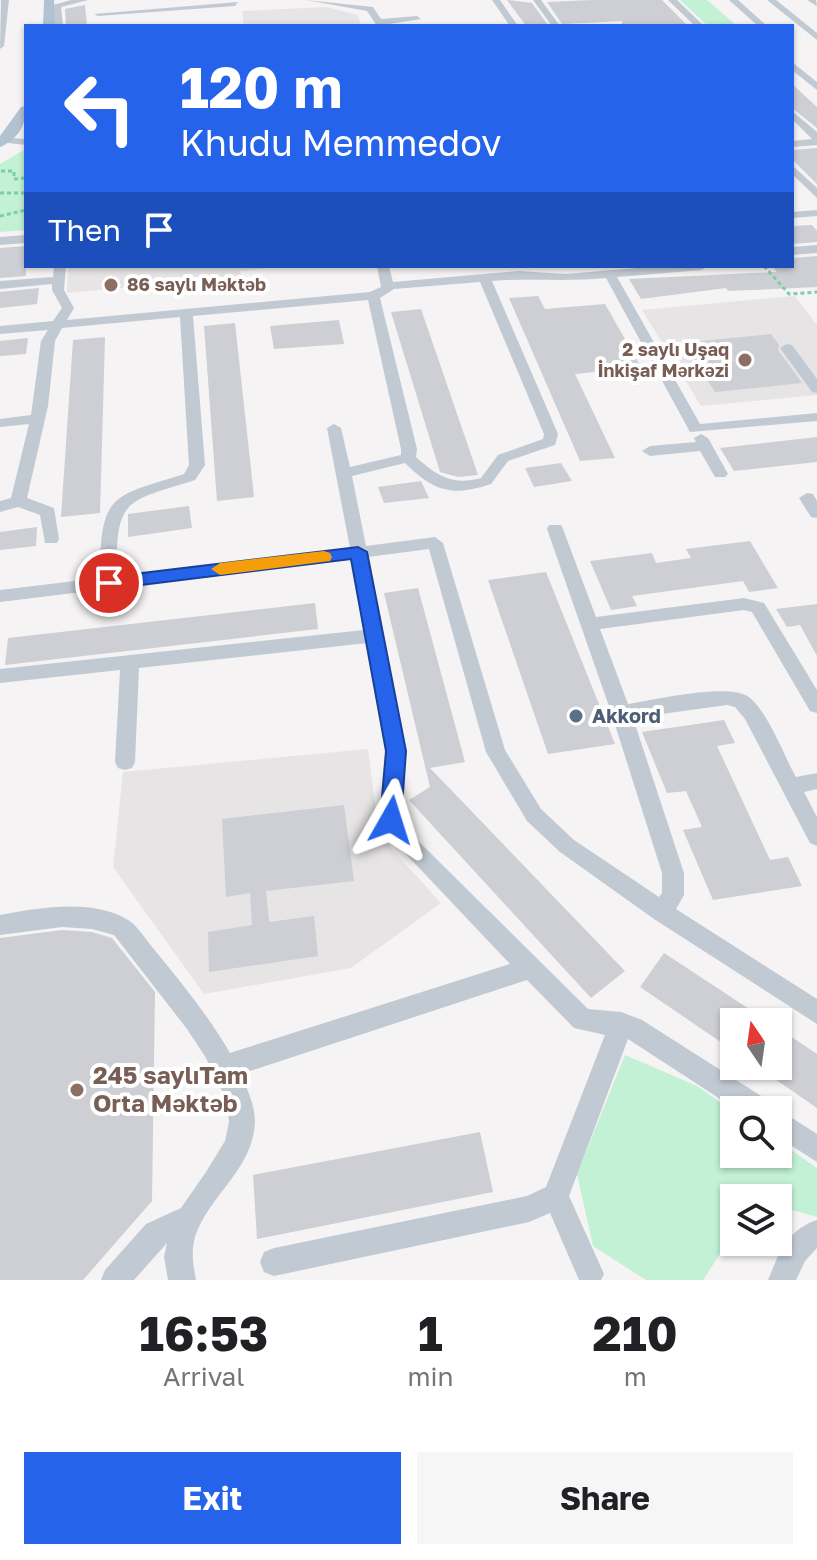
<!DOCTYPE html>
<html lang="en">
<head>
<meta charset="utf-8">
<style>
	:root { --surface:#fff; --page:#f6f6f6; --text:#202124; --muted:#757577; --accent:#2563eb }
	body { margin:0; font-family:"Golos Text",sans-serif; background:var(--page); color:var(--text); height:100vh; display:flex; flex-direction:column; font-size:30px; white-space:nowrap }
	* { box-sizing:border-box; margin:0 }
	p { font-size:26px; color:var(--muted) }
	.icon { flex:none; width:44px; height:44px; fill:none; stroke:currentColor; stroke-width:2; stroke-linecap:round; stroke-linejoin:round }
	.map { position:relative; height:1280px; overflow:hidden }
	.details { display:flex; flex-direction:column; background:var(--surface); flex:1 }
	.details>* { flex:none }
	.banner { position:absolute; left:24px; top:24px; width:770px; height:244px; border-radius:0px; box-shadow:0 2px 6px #0004; background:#2563eb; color:#fff; overflow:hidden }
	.needle { width:52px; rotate:347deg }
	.fabs { position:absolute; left:720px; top:1008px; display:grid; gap:16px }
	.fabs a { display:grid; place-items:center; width:72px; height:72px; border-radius:0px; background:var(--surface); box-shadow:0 2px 6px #0004; font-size:40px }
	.pin { position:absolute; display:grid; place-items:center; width:68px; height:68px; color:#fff; margin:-34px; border:4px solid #fff; border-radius:50%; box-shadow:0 2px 8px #0007 }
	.me { position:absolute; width:88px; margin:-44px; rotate:6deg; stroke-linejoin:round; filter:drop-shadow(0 0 6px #0008) }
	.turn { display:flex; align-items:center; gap:28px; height:168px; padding:0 24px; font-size:36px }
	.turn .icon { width:104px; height:104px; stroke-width:2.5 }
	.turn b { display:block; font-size:56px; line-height:68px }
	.then { display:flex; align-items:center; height:76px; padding:0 24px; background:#0003; gap:16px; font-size:30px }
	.eta { display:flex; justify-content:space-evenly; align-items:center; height:136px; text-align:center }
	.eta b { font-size:48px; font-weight:700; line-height:56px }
	.cta { display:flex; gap:16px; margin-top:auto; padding:16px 24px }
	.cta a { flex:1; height:92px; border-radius:0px; background:var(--accent); color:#fff; font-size:32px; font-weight:700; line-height:92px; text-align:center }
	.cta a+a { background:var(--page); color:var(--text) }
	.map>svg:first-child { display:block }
</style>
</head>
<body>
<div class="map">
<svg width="817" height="1280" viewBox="0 0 817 1280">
	<rect width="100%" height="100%" fill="#f5f3f3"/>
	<!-- education -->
	<g fill="#e6e4e5">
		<polygon points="326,7 358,15 361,26 244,26 242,11"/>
		<polygon points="68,266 284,266 240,271 241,277 67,293"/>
		<polygon points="795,296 817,325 817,395 701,406 642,310"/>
		<polygon points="368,749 379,835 441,903 351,968 204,994 113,867 123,772"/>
	</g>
	<!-- green -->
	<g fill="#c3f1d5">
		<polygon points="680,0 707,0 737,26 708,26"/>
		<polygon points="26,149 26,230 0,232 0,164"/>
		<polygon points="625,1055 697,1086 734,1112 734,1154 778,1154 778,1141 817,1168 817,1217 778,1206 778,1198 734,1198 734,1232 703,1280 646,1280 593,1246 577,1174"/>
	</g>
	<!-- building -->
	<g fill="#cdcfd5">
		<polygon points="507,0 532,3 548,25 526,26"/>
		<polygon points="593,0 662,0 688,26 622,26 622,21 562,24 547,2"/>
		<polygon points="85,5 87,26 66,26 65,9"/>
		<polygon points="792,84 817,107 817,128 792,108"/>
		<polygon points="817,148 817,184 792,159 792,150"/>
		<polygon points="812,225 817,231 817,242 792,244 792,226"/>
		<polygon points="26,246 26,276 0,278 0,248"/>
		<polygon points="817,256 817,287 728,291 726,288 641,299 629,279 777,272 772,266 792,266 792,258"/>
		<polygon points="39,288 37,304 0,308 0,292"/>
		<polygon points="538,296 545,309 605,304 641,367 575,374 615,458 580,461 509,298"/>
		<polygon points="421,309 478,475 458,477 440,472 391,312"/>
		<polygon points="339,320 344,344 274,349 270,326"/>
		<polygon points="235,323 254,497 217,501 204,326"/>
		<polygon points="771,334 779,345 778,350 802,383 715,392 683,343"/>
		<polygon points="105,337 100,513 61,517 73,340"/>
		<polygon points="28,338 26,354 0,356 0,341"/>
		<polygon points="817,437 817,462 734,471 720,448"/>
		<polygon points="561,463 572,481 534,487 525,468"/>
		<polygon points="421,481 429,498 384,503 378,487"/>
		<polygon points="189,506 192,528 128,537 128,514"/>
		<polygon points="37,527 36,546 0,550 0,532"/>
		<polygon points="750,541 778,588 749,592 743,581 632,596 637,606 611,610 590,561 652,553 656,563 691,558 686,549"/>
		<polygon points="546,572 615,744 548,754 488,580"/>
		<polygon points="418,588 465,762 430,768 625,971 591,998 409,800 430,787 384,593"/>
		<polygon points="315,603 318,629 5,665 8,638"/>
		<polygon points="817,604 817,656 800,625 787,627 776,609"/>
		<polygon points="724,720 735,743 717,746 770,860 788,857 802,886 713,900 683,830 702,827 686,791 667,793 642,732"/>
		<polygon points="344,805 354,881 266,891 269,922 314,916 318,956 209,972 208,932 252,925 250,893 226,897 222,819"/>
		<polygon points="62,930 92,932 112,938 155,992 152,1201 83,1280 0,1280 0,938"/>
		<polygon points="664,953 769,1022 734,1022 734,1051 640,987"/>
		<polygon points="778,1028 817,1054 817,1108 756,1066 778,1066"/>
		<polygon points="480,1132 493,1192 257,1239 253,1175"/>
	</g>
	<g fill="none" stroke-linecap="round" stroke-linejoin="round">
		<!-- path -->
		<g stroke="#7ad0a6" stroke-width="3" stroke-dasharray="4 3" stroke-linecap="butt">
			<polyline points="1,171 14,171 14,179 26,178"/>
			<polyline points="0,193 26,193"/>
			<polyline points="0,216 26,210"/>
			<polyline points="764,266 789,294 817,292"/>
		</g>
		<!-- minor -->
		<g fill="#c1cad2" fill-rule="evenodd">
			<polygon points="1,0 9,0 4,46 0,49"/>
			<polygon points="71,0 88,0 61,7 63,26 55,26 53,5"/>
			<polygon points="306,0 373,7 381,19 417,16 421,19 377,26 367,11"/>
			<polygon points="492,0 500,0 518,26 510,26"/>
			<polygon points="533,0 541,0 560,26 552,26"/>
			<polygon points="668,0 677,0 704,26 695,26"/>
			<polygon points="729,0 738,0 767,26 758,26"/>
			<polygon points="767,0 776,0 817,33 817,40"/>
			<polygon points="807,0 816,0 817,6"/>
			<polygon points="238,2 235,6 98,16 94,14"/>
			<polygon points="792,62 817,82 817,90 792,70"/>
			<polygon points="792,111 817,132 817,145 792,147 792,141 812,139 792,119"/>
			<polygon points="12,138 26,139 26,145 8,143 8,139"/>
			<polygon points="792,165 817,188 817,198 792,174"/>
			<polygon points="817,210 817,216 792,218 792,212"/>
			<polygon points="26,235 26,243 0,245 0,237"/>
			<polygon points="817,245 817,253 792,255 792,247"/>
			<path d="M54,266H66L64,290L74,308L67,320L370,292L381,287L377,266H389L393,282L518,271L566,274L660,266H708L702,270L617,277L700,424L817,413V421L690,432L606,278C567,282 530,278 492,281L558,434L555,445L508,461L491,484C452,497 435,492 405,463L352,476L366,546L435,537L443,543L505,750L541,809L574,840L659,897L662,893V873L611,712L547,529L549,525H561L563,529L596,617L744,598L764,603L817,690V713L810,711L752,612L744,610L600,629L628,704C653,700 730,682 749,697C768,712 784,756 796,777L817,773V789L804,792L817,817V846L810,843L745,719L735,707L727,705L633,718L684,873V895L676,909L817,999V1024L654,919L560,852L527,821L486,752L429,549L368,557L406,751L402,803L405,828L588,1009L621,1012L642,1020L769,1101L773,1110H737L628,1039L569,1196L604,1274L601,1280H579L550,1213L529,1222L274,1276L264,1272L260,1262L264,1252L274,1248L527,1196L546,1187L605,1035L574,1028L527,980L241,1074C247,1089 255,1105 255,1122C253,1170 208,1196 195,1237C191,1252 193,1265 196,1280H168L164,1257L167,1243L134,1280H101L105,1270L146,1224L181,1208L206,1172L225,1141L229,1122L227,1101L206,1058L187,1029L114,935L92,929L62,927L0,935V915C39,908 92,898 128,920C138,926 146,940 153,948C180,981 208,1015 230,1053L510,964L386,833L381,813L386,751L367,643L139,668L135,762L132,768L125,770L118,768L115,762L120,670L0,683V669L364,630L352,559L0,602V590L100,578C100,493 111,497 184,474L189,465L180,317L62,328L55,341L48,406L27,498L54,508L59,539L57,543H45L40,515L18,507L0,512V501L11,498L29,424L0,427V419L31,415L41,341L48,330L0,334V326L53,321L62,308L52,290V284L0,289V281L53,277ZM480,282L544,434L543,439L498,455L481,478C452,486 437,476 416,457L417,449L380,298L394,289ZM368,300L401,449V455L350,467L341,428L334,424L327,428L350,548L117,576C115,496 127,502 195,480L205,465L193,316Z"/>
			<polygon points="787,344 792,345 817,379 817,393 812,392 780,348"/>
			<polygon points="701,434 708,438 728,474 725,477 715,477 700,451 650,456 642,451 650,446 696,442 694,438"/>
			<polygon points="807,493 813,494 817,501 817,518 811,517 799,498"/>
			<polygon points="778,1109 817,1134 817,1162 778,1137"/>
			<path d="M817,1220V1248L805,1261L796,1280H768C779,1253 787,1230 817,1220Z"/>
		</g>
		<!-- major -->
		<g fill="#b3c2d1" fill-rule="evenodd">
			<polygon points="44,0 54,0 55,26 43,26"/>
			<path d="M26,106C26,126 18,139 0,147V136L21,107Z"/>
		</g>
	</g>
	<!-- route -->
	<polygon fill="#2563eb" stroke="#184099" stroke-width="2" points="358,547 367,552 406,751 401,820 398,827 391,829 383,827 380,820 386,751 351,559 109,589 100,583 109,577"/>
	<!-- slow -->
	<polygon fill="#f59e0b" points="324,551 330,553 332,557 330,561 220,575 211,569 220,563"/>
	<!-- markers -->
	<g fill="#8d6e63" stroke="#fff" stroke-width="3">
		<circle cx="111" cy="285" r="8"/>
		<circle cx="745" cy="360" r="8"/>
		<circle cx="77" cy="1090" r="8"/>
	</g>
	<circle fill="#5c6f8a" stroke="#fff" stroke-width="3" cx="576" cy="716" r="8"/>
	<g text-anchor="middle" stroke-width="8" stroke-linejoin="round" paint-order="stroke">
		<!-- far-education labels -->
		<g font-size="18" font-weight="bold" fill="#785e54" stroke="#fff" text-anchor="start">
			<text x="127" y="291">86 saylı Məktəb</text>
			<text x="729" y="356" text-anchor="end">2 saylı Uşaq<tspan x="729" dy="21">İnkişaf Mərkəzi</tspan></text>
		</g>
		<!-- service labels -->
		<g font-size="20" font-weight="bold" fill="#4e5e75" stroke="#fff" text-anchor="start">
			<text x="592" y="723">Akkord</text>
		</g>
		<!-- near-education labels -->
		<g font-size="24" font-weight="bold" fill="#785e54" stroke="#fff" text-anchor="start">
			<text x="93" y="1084">245 saylıTam<tspan x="93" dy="28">Orta Məktəb</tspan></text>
		</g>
	</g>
</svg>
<div class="fabs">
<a><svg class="needle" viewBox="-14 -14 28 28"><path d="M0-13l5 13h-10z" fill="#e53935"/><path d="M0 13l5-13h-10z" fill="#757577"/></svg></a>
<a><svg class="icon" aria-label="search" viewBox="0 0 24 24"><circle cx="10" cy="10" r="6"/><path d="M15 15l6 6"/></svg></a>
<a><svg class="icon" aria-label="layers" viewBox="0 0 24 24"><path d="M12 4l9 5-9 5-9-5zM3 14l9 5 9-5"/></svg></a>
</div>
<div class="pin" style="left:109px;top:583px;background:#d93025"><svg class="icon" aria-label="arrive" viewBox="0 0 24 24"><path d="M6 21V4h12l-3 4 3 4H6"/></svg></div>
<svg class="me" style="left:391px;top:820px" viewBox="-20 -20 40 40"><path d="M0-17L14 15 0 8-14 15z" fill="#2563eb" stroke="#fff" stroke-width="4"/></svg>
<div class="banner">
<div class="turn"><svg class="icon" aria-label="left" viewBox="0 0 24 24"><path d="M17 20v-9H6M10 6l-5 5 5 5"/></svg><div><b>120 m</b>Khudu Memmedov</div></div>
<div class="then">Then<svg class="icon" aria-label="arrive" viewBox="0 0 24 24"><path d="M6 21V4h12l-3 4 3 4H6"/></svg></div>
</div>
</div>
<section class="details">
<div class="eta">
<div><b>16:53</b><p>Arrival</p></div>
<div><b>1</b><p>min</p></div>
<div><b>210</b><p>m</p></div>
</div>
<div class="cta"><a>Exit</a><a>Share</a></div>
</section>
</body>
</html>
